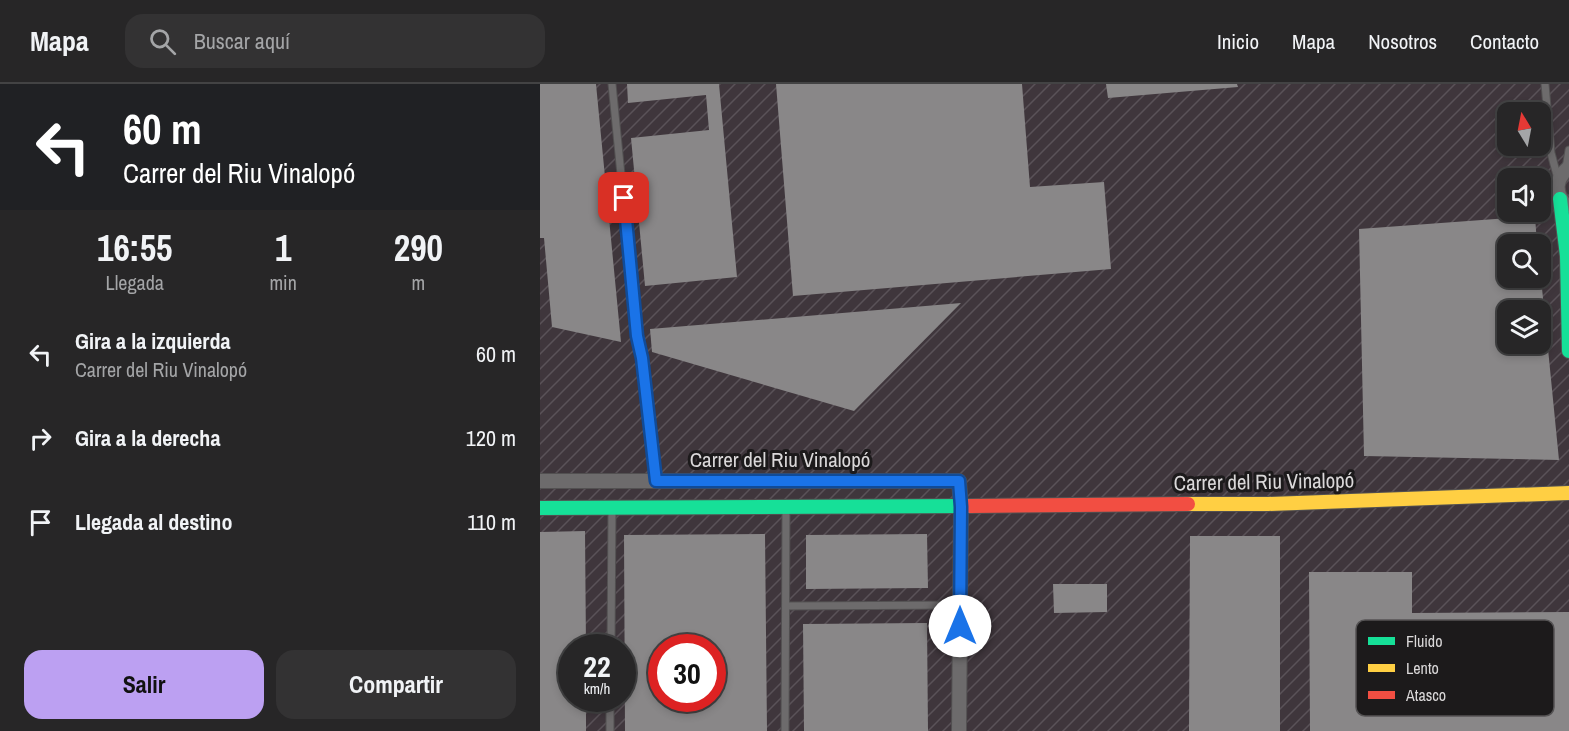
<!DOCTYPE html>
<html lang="es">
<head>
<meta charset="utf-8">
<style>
	:root { --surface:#272627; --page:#333233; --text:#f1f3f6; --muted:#a4a5a7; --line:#434344; --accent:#bca0f2 }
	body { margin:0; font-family:"Archivo Narrow",sans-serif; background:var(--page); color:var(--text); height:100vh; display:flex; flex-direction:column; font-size:22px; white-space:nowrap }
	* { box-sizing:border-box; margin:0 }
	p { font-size:20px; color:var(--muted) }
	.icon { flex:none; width:33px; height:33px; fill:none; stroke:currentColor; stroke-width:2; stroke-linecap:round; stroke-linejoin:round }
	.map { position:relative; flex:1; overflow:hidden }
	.side { display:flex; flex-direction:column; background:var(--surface); width:540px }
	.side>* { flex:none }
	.guide { background:#202124; color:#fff; overflow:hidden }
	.needle { width:39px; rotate:350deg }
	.controls { position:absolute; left:957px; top:18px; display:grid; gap:12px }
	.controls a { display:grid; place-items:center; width:54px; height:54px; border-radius:12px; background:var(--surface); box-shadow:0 3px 9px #0003,0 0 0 2px var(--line); font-size:30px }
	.speed { position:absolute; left:18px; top:550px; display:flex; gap:12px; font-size:30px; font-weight:700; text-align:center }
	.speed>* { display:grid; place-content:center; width:78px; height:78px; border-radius:50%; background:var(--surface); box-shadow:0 3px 9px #0003,0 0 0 2px var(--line); line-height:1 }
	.speed small { font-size:15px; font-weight:400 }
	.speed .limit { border:9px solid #d22; background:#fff; color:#111 }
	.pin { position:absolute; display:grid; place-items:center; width:51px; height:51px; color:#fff; margin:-26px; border-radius:12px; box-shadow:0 3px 9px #0006 }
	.me { position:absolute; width:66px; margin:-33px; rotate:0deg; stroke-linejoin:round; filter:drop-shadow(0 0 4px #0008) }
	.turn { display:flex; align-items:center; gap:21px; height:126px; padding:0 24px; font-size:27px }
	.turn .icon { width:78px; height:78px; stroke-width:2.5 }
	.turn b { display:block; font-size:42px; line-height:51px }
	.eta { display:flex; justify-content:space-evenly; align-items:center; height:102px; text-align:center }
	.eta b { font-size:36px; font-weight:800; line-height:42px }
	.button { display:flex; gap:12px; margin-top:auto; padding:12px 24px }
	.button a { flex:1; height:69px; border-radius:18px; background:var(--accent); color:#111; font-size:24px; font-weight:800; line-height:69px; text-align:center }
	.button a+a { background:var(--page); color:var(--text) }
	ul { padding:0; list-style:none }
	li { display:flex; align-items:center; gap:18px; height:84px; padding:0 24px }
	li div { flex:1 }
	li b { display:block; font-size:22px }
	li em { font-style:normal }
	header { display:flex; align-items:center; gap:36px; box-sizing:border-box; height:84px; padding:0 30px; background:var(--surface); border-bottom:2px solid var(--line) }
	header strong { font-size:28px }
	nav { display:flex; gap:33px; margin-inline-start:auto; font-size:21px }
	.search { width:420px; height:54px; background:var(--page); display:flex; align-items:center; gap:15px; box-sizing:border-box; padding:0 21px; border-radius:18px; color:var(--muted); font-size:22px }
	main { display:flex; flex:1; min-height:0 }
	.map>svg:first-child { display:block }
</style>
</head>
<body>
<header>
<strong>Mapa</strong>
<div class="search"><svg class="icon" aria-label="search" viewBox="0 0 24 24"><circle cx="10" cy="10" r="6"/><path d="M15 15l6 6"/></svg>Buscar aquí</div>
<nav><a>Inicio</a><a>Mapa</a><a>Nosotros</a><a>Contacto</a></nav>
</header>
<main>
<section class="side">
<div class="guide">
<div class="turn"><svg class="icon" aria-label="left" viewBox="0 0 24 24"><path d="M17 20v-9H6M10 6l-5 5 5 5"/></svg><div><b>60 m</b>Carrer del Riu Vinalopó</div></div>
</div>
<div class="eta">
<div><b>16:55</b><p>Llegada</p></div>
<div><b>1</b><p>min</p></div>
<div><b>290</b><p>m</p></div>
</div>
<ul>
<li><svg class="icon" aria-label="left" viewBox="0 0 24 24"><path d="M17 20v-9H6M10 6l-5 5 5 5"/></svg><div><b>Gira a la izquierda</b><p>Carrer del Riu Vinalopó</p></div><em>60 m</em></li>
<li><svg class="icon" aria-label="right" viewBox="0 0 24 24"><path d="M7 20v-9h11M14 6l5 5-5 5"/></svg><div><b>Gira a la derecha</b></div><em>120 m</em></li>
<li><svg class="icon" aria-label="arrive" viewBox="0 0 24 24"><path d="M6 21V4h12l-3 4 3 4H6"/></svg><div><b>Llegada al destino</b></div><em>110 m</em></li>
</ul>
<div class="button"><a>Salir</a><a>Compartir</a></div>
</section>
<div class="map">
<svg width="1029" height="647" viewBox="0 0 1029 647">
	<defs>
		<pattern id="industrial-furrows" width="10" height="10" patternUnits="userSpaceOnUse" patternTransform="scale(1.5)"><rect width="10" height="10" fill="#3f363c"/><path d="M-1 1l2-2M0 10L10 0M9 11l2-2" fill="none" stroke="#5a5258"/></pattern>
	</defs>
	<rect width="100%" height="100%" fill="#343334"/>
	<!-- industrial -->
	<path fill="url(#industrial-furrows)" fill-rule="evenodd" d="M0,0H1029V647H0ZM968,28H1000V62H968ZM968,94H1000V128H968ZM968,160H1000V194H968ZM968,226H1000V260H968ZM32,564H82V615H32ZM122,564H172V615H122Z"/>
	<!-- building -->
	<g fill="#898788" fill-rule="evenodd">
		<polygon points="0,0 56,0 81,258 12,243 4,154 0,154"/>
		<polygon points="87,0 179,0 197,193 105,202 91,54 169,46 166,11 88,19"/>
		<polygon points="236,0 482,0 490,103 564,98 571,185 253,212"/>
		<polygon points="566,0 697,0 698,3 568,14"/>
		<path d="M995,132L997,160H968V194H1001L1019,376L824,372L819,145ZM968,226H1000V260H968Z"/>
		<polygon points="421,219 314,327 112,268 110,245"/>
		<polygon points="45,447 46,564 32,564 32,615 46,615 46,647 0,647 0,448"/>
		<path d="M225,450L227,647H85L84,451ZM122,564H172V615H122Z"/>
		<polygon points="387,450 388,504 266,505 266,451"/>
		<polygon points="650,452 740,452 740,647 649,647"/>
		<polygon points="769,488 872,488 872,529 1029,528 1029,647 770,647"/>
		<polygon points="513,500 567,500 567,528 514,529"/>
		<polygon points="387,539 388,647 264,647 263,540"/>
	</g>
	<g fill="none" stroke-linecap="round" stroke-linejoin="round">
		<!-- lane casing -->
		<g stroke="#525051" stroke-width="9">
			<g id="lane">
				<polyline points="72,0 97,252 102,274 116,397"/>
				<polyline points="1005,0 1011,69 1018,95"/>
				<polyline points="1026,84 1029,66"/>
				<polyline points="246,522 420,521"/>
				<polyline points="71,564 72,424"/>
				<polyline points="70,647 70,615"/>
				<polyline points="245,647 246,424"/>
			</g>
		</g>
		<!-- street casing -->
		<g stroke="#525051" stroke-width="16">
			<g id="street">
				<path d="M1026,122C1014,108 1015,95 1029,83"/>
				<polyline points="0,397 419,397 421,423 419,647"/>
			</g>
		</g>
		<!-- fast casing -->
		<g stroke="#525051" stroke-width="16">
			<g id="fast">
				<polyline points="1020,115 1027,172 1029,267"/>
				<polyline points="0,424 430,422"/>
			</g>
		</g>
		<!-- slow casing -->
		<g stroke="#525051" stroke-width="16">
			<polyline id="slow" points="648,420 728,420 1029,409"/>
		</g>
		<!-- jam casing -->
		<g stroke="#525051" stroke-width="16">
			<polyline id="jam" points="430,422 648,420"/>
		</g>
		<!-- lane -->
		<use href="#lane" stroke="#6d6b6c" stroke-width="7"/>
		<!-- street -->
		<use href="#street" stroke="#6d6b6c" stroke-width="14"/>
		<!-- fast -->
		<use href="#fast" stroke="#16e098" stroke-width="14"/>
		<!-- slow -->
		<use href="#slow" stroke="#ffcf43" stroke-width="14"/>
		<!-- jam -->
		<use href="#jam" stroke="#f24e42" stroke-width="14"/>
	</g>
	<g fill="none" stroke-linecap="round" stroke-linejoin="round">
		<!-- route casing -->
		<g stroke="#114b97" stroke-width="15">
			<polyline id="route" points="84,114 97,252 102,274 116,397 419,397 421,423 420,542"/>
		</g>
		<!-- route -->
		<use href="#route" stroke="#1a73e8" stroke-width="10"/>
	</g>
	<g text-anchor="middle" stroke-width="6" stroke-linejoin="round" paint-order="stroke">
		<!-- street labels -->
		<g font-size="21" fill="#dad8d9" stroke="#1c1a1b">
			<text x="240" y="383">Carrer del Riu Vinalopó</text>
			<text transform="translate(724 398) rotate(-1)" y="7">Carrer del Riu Vinalopó</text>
		</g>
	</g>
	<!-- legend -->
	<rect x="816" y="536" width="198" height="96" rx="9" fill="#1c1a1b" stroke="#555354" stroke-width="1.5"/>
	<rect x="828" y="553" width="27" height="8" fill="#16e098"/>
	<rect x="828" y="580" width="27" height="8" fill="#ffcf43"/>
	<rect x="828" y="607" width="27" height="8" fill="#f24e42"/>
	<g font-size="16" fill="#dad8d9">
		<text x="866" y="563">Fluido</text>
		<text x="866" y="590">Lento</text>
		<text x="866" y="617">Atasco</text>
	</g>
</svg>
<div class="controls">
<a><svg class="needle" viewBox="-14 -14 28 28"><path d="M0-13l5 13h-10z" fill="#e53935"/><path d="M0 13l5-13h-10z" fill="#a4a5a7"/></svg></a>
<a><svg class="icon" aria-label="sound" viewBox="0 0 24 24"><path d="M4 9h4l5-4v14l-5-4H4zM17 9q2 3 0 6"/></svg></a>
<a><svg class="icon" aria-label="search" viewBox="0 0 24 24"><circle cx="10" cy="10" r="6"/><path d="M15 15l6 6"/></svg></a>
<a><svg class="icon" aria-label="layers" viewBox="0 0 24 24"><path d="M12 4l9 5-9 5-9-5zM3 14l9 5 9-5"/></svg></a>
</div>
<div class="speed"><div>22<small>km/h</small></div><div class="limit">30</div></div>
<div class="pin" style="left:84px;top:114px;background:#d93025"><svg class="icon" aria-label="arrive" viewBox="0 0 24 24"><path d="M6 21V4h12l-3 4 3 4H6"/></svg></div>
<svg class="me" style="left:420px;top:542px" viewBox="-20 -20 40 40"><circle r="19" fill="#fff"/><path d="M0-13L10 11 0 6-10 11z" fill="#1a73e8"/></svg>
</div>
</main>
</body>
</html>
